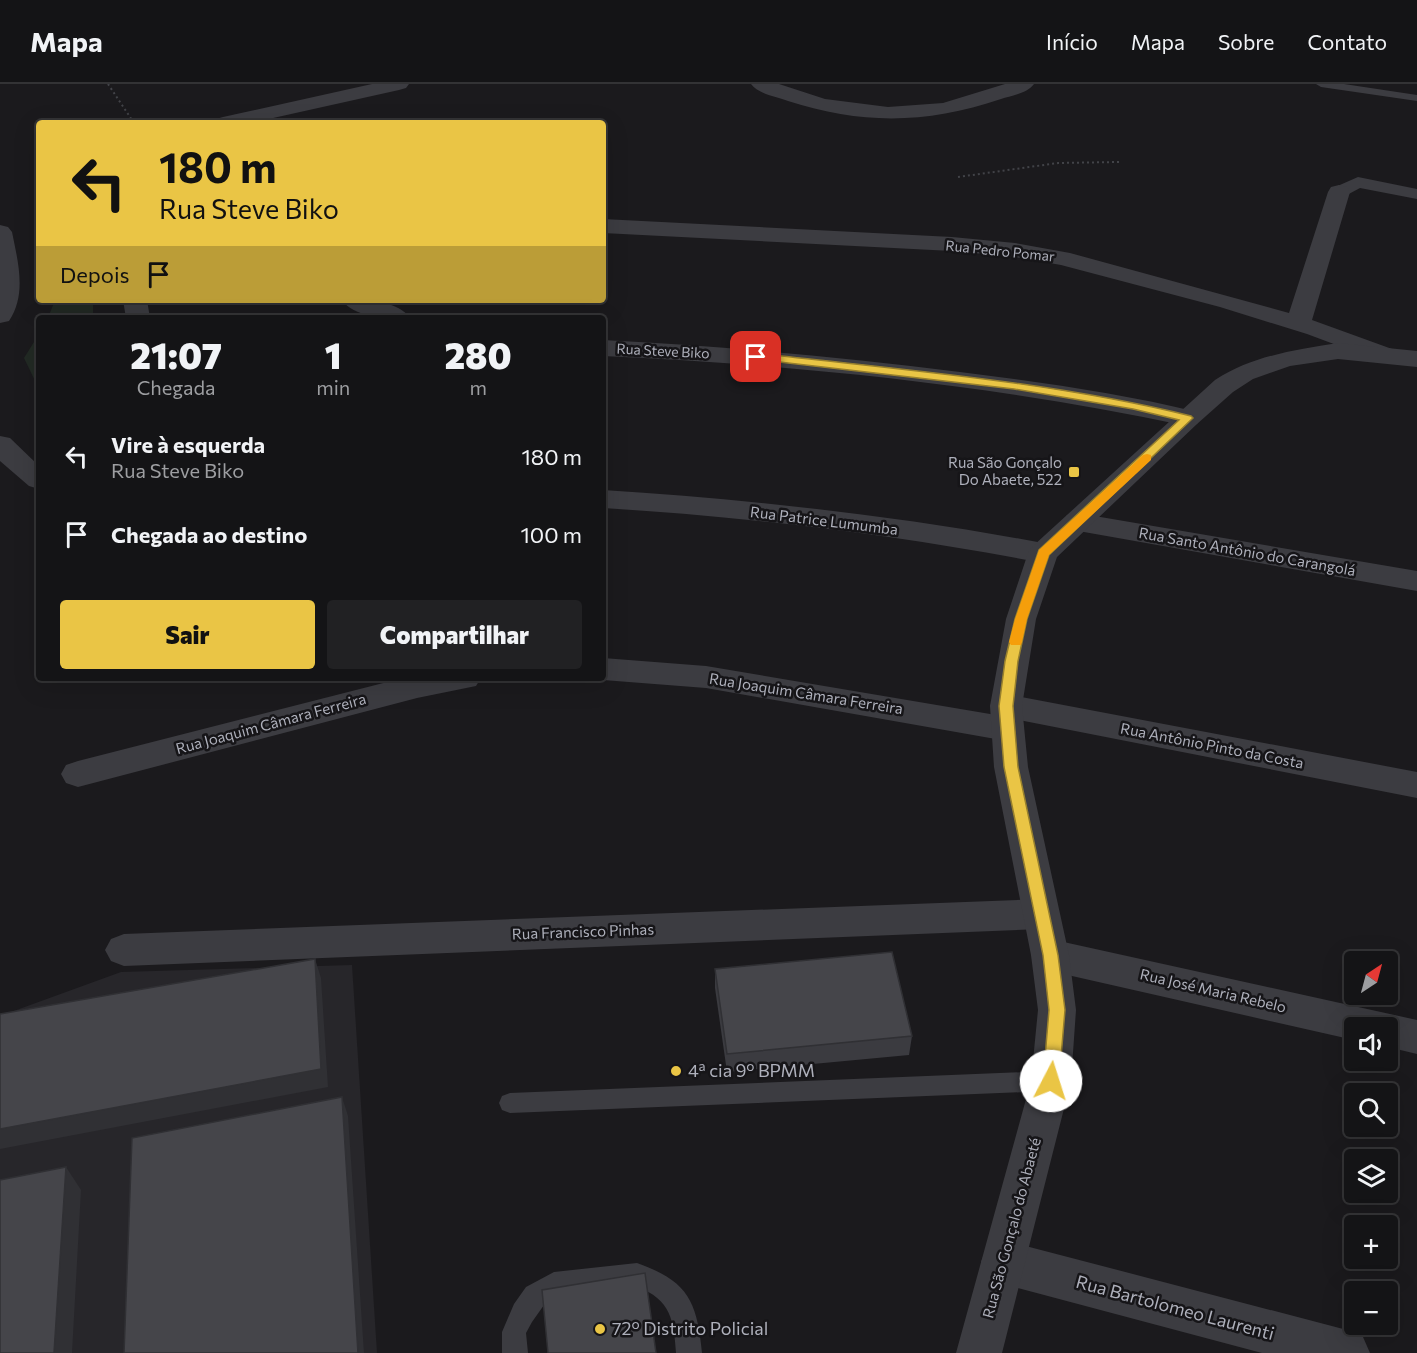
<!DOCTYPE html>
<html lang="pt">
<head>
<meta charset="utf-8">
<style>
	:root { --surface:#141416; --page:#212123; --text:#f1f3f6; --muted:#9d9ea1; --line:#333335; --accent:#eac545 }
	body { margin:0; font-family:Commissioner,sans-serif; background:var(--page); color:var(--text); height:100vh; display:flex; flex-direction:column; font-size:22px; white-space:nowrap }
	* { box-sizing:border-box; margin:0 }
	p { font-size:20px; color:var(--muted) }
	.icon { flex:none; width:33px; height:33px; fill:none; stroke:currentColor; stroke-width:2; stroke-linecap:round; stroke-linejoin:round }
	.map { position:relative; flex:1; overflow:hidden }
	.side { position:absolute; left:36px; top:231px; width:570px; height:366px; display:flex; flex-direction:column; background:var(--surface); border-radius:6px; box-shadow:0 6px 24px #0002,0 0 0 2px var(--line) }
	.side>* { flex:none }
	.hud { position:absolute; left:36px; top:36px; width:570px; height:183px; border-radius:6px; box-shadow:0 6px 24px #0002,0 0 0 2px var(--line); background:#eac545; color:#111; overflow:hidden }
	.needle { width:39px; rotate:36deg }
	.buttons { position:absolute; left:1344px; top:867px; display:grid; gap:12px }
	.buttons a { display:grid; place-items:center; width:54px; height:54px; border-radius:6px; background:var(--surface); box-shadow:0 6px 24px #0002,0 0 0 2px var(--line); font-size:30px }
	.pin { position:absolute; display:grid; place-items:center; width:51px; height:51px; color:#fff; margin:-26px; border-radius:12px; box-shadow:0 3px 9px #0006 }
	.me { position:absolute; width:66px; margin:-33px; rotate:5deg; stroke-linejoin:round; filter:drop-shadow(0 0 4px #0008) }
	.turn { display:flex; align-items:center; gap:21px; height:126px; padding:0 24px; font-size:27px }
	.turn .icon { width:78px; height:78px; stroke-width:2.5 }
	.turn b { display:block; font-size:42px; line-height:51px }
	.then { display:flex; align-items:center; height:57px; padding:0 24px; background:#0003; gap:12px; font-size:22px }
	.eta { display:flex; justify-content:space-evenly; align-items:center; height:102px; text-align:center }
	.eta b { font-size:36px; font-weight:800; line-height:42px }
	.primary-button { display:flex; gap:12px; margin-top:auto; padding:12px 24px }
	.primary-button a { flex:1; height:69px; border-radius:6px; background:var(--accent); color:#111; font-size:24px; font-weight:800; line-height:69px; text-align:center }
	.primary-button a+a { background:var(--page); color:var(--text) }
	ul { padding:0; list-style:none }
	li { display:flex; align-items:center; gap:18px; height:78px; padding:0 24px }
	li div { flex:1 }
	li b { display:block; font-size:22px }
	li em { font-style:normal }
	header { display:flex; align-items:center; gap:36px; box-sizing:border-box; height:84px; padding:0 30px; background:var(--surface); border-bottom:2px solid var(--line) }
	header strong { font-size:28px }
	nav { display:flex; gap:33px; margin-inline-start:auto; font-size:21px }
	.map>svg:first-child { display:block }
</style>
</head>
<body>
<header>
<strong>Mapa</strong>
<nav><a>Início</a><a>Mapa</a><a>Sobre</a><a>Contato</a></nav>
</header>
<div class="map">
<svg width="1417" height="1269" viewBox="0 0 1417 1269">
	<rect width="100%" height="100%" fill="#1b1a1d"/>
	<!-- built -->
	<polygon fill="#27262a" points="352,881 377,1269 0,1269 0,932 121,888"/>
	<!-- green -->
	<g fill="#222a24">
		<polygon points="55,216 93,216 93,234 48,234"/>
		<polygon points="39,250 39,305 24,274"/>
	</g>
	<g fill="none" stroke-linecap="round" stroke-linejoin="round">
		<!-- path -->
		<g stroke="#424348" stroke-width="2" stroke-dasharray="2 3" stroke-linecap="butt">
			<polyline points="108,0 134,39"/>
			<polyline points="958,93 1058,79 1119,78"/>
		</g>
		<!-- service -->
		<g fill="#3c3c41" fill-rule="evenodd">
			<polygon points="1316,0 1344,0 1417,11 1417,17 1321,3"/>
			<polygon points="1051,987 1059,990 1062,997 1059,1004 1051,1007 510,1029 502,1026 499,1019 502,1012 510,1009"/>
			<path d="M637,1179C688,1197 697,1217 702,1269H676C674,1237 671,1215 637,1203L558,1212L544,1221L532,1238L526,1249L528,1269H502V1248L514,1220L526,1203L554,1188Z"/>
		</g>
		<!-- pedestrian -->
		<polygon fill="#3c3c41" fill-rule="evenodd" points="1358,93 1417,105 1417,115 1360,104 1345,112 1333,112 1330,108 1333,104"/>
		<!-- minor -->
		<g fill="#3c3c41" fill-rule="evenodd">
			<polygon points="372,0 409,0 406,4 399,6 251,39 213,39 216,35 223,33"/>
			<path d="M751,0H779L825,15L888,23L943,19L1005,0H1034C1028,9 1011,12 1001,15C927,40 862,41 788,17C777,13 758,10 751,0Z"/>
			<polygon points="1339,101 1347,103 1350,108 1312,236 1392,265 1396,270 1392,275 1383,278 1374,275 1307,250 1220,223 1061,181 1015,173 952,167 603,149 603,135 952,153 1015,159 1070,169 1289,229 1328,108 1331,103"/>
			<path d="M0,141L8,143L12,148C18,178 27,210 9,237L0,239Z"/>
			<polygon points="123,216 147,216 150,234 126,234"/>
			<path d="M342,216C362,216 397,215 410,234C390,234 355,235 342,216Z"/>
			<path d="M603,256C722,262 841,273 960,288C1039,298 1119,309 1197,328L1200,334L1197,340L1187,342C995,301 799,281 603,272Z"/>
			<polygon points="0,352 10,354 39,382 39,405 29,402 0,377"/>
			<path d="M603,406C750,415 898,432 1043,459L1053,462L1058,469L1053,476L1043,479C898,451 750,433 603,424Z"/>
			<polygon points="1077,429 1417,487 1417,507 1067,445 1063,438 1067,431"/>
			<polygon points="603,574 706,582 996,631 990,622 994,614 1006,610 1417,688 1417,714 1019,636 1024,645 1019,654 1007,657 706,604 603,596 595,594 603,594"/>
			<polygon points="403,594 481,594 476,602 417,614 78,703 66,699 61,690 66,681 78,677"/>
			<polygon points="1041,815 1054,819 1059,830 1054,841 1041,845 124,882 111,877 105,866 111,855 124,850"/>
			<polygon points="1050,855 1417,936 1417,970 1388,963 1388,944 1354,944 1354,956 1050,887 1037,882 1031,871 1037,860"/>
			<polygon points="1003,1156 1347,1246 1363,1253 1370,1269 1262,1269 1003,1200 987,1193 981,1178 987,1163"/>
		</g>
		<!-- tertiary -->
		<path fill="#3c3c41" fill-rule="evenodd" d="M1338,259L1417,267V283L1338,275L1290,282L1253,295L1233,308L1197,340L1057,473L1036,535L1022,622L1028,683L1069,871L1076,926L1071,997L1002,1269H956L1031,997L1038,926L1031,871L994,683L990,622L1006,535L1028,469L1033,462L1215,296C1252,272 1294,266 1338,259Z"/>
	</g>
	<!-- wall -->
	<polygon fill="#3b3b40" points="715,885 912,952 909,971 727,988 715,904"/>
	<!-- shaded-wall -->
	<g fill="#303034">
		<polygon points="315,875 321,894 328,1003 0,1065 0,1045"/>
		<polygon points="342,1013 348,1032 364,1269 358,1269"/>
		<polygon points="66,1083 81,1106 72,1269 54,1269"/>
	</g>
	<!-- building -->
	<g fill="#45454a" stroke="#303034" stroke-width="1.5">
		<polygon points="892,868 912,952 727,970 715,885"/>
		<polygon points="315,875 321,985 0,1045 0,930"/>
		<polygon points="342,1013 358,1269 124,1269 132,1054"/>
		<polygon points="66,1083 54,1269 0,1269 0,1096"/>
		<polygon points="645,1189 656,1269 548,1269 542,1206"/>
	</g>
	<!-- route -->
	<path fill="#eac545" stroke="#98802d" stroke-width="1.5" d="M756,269C902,286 1049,297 1191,332L1193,334L1049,471L1027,535L1018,577L1013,622L1018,683L1058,871L1065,926L1059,997L1057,1002L1051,1005L1045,1002L1043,997L1049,926L1043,871L1004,683L999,622L1005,577L1015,535L1039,466L1179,336L1133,325L1014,305L753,275V270Z"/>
	<!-- slow -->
	<polygon fill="#f59e0b" points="1147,370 1151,371 1151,376 1049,471 1027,535 1022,558 1021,561 1011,561 1009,558 1015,535 1039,466 1143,371"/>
	<!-- markers -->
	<g fill="#eac545" stroke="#161518" stroke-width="2">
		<rect x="1068" y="382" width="12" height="12" rx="3"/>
		<circle cx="676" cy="987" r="6"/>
		<circle cx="600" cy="1245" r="6"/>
	</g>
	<g text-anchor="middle" stroke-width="5" stroke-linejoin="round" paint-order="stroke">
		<!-- far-street labels -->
		<g font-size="14" fill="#aeb0bb" stroke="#161518">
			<text transform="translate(1000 167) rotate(6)" y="5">Rua Pedro Pomar</text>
			<text transform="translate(663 267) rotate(3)" y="5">Rua Steve Biko</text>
		</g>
		<!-- poi labels -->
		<g font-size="15" fill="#aeb0bb" stroke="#161518" text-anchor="end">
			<text x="1062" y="384">Rua São Gonçalo<tspan x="1062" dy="17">Do Abaete, 522</tspan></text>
		</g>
		<!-- street labels -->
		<g font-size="15" fill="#aeb0bb" stroke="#161518">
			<text transform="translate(824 437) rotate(7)" y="5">Rua Patrice Lumumba</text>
			<text transform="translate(1247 468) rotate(10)" y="5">Rua Santo Antônio do Carangolá</text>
			<text transform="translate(806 610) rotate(9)" y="5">Rua Joaquim Câmara Ferreira</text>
			<text transform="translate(271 640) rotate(-15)" y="5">Rua Joaquim Câmara Ferreira</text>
			<text transform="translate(1212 662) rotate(11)" y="5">Rua Antônio Pinto da Costa</text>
			<text transform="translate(583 848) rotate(-2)" y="5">Rua Francisco Pinhas</text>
			<text transform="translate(1213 907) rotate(13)" y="5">Rua José Maria Rebelo</text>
			<text transform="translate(1012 1144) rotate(-75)" y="5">Rua São Gonçalo do Abaeté</text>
		</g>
		<!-- near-poi labels -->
		<g font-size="18" fill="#aeb0bb" stroke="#161518" text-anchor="start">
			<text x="688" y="993">4ª cia 9º BPMM</text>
			<text x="612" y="1251">72º Distrito Policial</text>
		</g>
		<!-- near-street labels -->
		<g font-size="18" fill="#aeb0bb" stroke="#161518">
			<text transform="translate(1175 1224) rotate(15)" y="6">Rua Bartolomeo Laurenti</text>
		</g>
	</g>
</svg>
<div class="buttons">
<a><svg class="needle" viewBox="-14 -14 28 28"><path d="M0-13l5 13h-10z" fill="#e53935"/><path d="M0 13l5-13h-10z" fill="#9d9ea1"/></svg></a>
<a><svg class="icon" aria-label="sound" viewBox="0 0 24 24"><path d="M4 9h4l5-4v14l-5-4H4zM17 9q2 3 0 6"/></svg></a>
<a><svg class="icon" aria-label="search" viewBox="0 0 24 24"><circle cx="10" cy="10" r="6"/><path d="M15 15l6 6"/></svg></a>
<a><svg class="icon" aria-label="layers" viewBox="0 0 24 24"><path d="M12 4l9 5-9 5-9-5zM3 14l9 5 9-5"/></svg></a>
<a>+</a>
<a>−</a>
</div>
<div class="pin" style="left:756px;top:273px;background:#d93025"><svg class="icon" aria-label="arrive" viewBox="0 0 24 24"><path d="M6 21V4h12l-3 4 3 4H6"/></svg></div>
<svg class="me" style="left:1051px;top:997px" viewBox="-20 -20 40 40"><circle r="19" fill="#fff"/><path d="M0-13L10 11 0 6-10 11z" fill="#eac545"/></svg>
<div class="hud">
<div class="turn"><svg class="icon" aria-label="left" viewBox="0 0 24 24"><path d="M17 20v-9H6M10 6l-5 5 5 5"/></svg><div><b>180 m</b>Rua Steve Biko</div></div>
<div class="then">Depois<svg class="icon" aria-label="arrive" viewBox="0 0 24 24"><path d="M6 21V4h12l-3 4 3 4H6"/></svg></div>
</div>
<section class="side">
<div class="eta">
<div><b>21:07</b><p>Chegada</p></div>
<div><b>1</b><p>min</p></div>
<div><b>280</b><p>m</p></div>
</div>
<ul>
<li><svg class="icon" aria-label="left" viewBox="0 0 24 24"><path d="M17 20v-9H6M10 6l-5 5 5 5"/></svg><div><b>Vire à esquerda</b><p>Rua Steve Biko</p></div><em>180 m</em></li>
<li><svg class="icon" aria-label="arrive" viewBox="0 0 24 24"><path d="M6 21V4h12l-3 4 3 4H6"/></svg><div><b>Chegada ao destino</b></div><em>100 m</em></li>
</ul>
<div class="primary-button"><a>Sair</a><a>Compartilhar</a></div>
</section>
</div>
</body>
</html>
